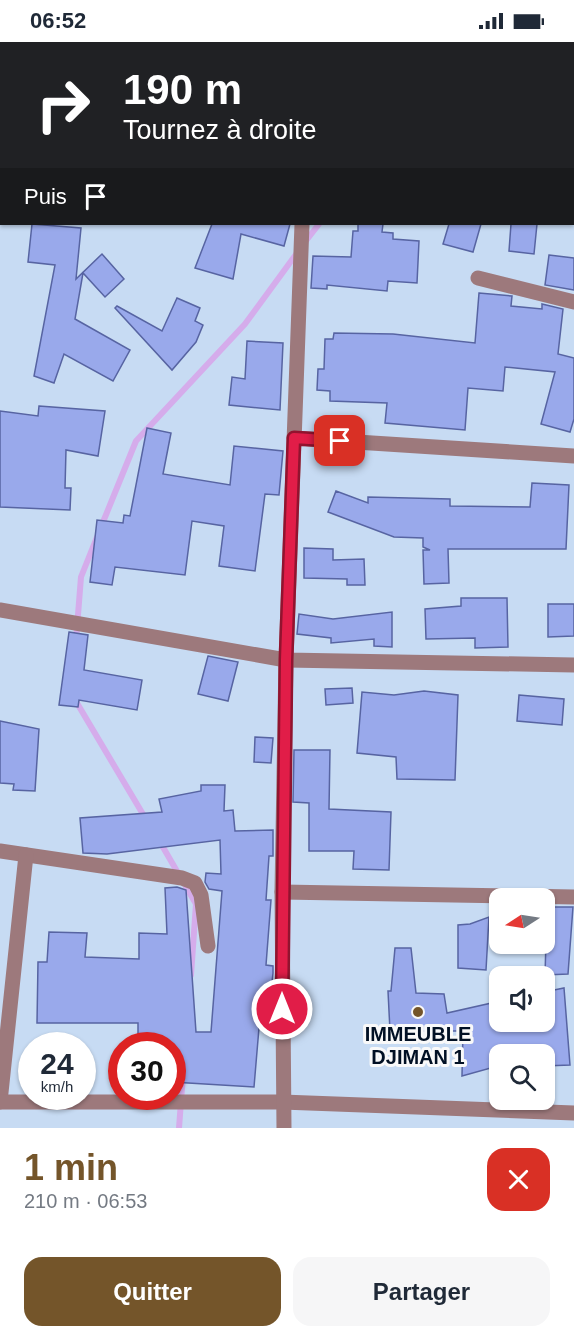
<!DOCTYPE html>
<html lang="fr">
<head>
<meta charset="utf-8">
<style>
	:root { --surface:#fff; --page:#f6f6f7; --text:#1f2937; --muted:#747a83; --accent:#74552a }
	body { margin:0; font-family:Arial,sans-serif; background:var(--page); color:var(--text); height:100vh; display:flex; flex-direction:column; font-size:22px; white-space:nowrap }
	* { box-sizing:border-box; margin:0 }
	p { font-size:20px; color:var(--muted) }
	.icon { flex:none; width:33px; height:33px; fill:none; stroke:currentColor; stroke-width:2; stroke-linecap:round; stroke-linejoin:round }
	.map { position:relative; height:1086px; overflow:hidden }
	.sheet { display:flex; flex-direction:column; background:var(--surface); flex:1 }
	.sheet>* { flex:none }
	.top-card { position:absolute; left:0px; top:0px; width:574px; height:183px; box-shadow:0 2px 4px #0004; background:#202124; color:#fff; overflow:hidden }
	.needle { width:39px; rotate:258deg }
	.tools { position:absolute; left:489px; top:846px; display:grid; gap:12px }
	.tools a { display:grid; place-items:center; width:66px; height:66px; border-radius:12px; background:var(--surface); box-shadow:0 2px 4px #0004; font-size:30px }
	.speed { position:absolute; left:18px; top:990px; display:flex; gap:12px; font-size:30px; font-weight:700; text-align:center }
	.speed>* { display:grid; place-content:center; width:78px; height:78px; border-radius:50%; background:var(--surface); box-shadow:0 2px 4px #0004; line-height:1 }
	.speed small { font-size:15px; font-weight:400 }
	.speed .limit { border:9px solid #d22; background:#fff; color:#111 }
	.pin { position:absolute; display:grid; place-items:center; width:51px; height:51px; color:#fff; margin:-26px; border-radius:12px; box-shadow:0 3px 9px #0006 }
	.me { position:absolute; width:66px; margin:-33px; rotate:0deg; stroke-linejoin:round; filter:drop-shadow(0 0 4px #0008) }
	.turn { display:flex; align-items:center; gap:21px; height:126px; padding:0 24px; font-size:27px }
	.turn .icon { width:78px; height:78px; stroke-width:2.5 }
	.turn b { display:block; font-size:42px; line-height:51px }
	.then { display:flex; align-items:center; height:57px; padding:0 24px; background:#0003; gap:12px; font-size:22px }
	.round { display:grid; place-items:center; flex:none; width:63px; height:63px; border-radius:18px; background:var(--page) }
	.head { display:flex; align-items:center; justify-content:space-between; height:102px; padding:0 24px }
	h1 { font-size:36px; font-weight:700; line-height:45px; color:var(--accent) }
	.button { display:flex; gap:12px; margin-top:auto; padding:12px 24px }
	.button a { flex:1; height:69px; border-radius:18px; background:var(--accent); color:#fff; font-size:24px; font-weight:700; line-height:69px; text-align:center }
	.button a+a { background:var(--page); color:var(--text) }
	.status { display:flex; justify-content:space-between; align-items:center; height:42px; padding:0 30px; background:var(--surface); direction:ltr }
	.status svg { height:16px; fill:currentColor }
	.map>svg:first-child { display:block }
</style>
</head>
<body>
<div class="status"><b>06:52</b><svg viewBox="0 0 49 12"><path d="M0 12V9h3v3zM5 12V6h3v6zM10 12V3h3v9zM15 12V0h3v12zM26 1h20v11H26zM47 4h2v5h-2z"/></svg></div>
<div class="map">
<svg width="574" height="1086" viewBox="0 0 574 1086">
	<rect width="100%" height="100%" fill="#c7dbf3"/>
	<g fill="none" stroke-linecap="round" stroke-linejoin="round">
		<!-- stream -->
		<g stroke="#d5aceb" stroke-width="6">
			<polyline points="450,2 451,0"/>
			<polyline points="305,200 319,182"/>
			<polyline points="101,485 136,399 245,282 297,211"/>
			<polyline points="76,598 81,535 97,495"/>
			<polyline points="74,656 147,779"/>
			<polyline points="160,800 196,862 191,933"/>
			<polyline points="179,1086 183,1033"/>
		</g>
	</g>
	<!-- building -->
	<g fill="#99a9eb" stroke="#5764a2" stroke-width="1.5">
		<polygon points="32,182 81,186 76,237 102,212 124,237 105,255 83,231 75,277 130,308 113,339 64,312 54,341 34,334 55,223 28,220"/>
		<polygon points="212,182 290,182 284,204 241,192 233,237 195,226"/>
		<polygon points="358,182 383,182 382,190 393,191 393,197 419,199 417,241 388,239 387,249 327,243 327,247 311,246 313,214 351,215 353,189 358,189"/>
		<polygon points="449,182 481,182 473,210 443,202"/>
		<polygon points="511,182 537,182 534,212 509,209"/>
		<polygon points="549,213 574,216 574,248 545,243"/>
		<polygon points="479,251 512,254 511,264 542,267 542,262 563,267 558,312 574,316 574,377 570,390 541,382 555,330 505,325 503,349 468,346 465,388 385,381 387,361 330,359 330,349 317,348 318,327 324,327 325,297 333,297 334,291 393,292 475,301"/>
		<polygon points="177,256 200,266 195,279 203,283 196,300 172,328 115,266 117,264 162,289"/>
		<polygon points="247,299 283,301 280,368 229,363 232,335 245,337"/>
		<polygon points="39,364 105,369 98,414 66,408 65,446 71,446 70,468 0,465 0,369 38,374"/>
		<polygon points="147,386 171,391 163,432 230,443 234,404 283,409 279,453 265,452 255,529 219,524 224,484 192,479 185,533 115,525 112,543 90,540 97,478 123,481 124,473 130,474"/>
		<polygon points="532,441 569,443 566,507 448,507 449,541 424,542 423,508 430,508 423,505 423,496 394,495 328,470 336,449 368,461 368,455 450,457 450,464 530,465"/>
		<polygon points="304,506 333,507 333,518 364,517 365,543 347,543 347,537 304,536"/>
		<polygon points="461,556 507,556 508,605 475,606 475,596 426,597 425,567 461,564"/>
		<polygon points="548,562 574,562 574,594 548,595"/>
		<polygon points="392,570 392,605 374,604 374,597 331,601 331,596 297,592 299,572 333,577"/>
		<polygon points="69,590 88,593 84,628 142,638 137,668 79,658 78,665 59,663"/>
		<polygon points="208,614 238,620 228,659 198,652"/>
		<polygon points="352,646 353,661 326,663 325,647"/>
		<polygon points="424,649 458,653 455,738 397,737 396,715 357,711 362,650 394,653"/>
		<polygon points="519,653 564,657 562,683 517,679"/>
		<polygon points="0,679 39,687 35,749 13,748 14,742 0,741"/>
		<polygon points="255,695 273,696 271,721 254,720"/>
		<polygon points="294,708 330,708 329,767 391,770 389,828 353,827 354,809 309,809 309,761 293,760"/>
		<polygon points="201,743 225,743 224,769 233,768 235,789 273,788 273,814 269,814 266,858 271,858 266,923 273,924 273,931 268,975 260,974 254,1045 172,1040 172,1004 138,1004 138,981 37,981 38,920 47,920 49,890 87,891 85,915 139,917 139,891 167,892 165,846 177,845 186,848 196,990 211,990 222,849 209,847 205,840 206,831 221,832 220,798 107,812 83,811 80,776 162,770 159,757 201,749"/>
		<polygon points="547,865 573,865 568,932 545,933"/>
		<polygon points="489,875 486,928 458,926 458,883 470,882"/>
		<polygon points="395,906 411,906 416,951 444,952 447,971 496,960 496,980 544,980 544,950 564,946 570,1023 544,1024 544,1012 498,1012 498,1024 462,1034 463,989 390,989 388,949 391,949"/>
	</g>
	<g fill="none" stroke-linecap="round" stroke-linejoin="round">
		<!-- minor -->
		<g stroke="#9d797c" stroke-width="15">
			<polyline points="312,2 312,0"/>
			<polyline points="0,23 2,23"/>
			<polyline points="573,68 574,68"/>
			<polyline points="0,144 2,132"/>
			<polyline points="478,236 574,260"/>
			<polyline points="294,396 574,414"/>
			<polyline points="0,568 286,618 574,623"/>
			<polyline points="0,809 182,836 195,841 201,853 208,904"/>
			<polyline points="282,850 574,855"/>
			<polyline points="0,1060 26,813"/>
			<polyline points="1,1060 282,1060 574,1071"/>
			<polyline points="284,1086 282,850 286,618 302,182"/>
		</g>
	</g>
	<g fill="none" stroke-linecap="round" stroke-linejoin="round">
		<!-- route casing -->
		<g stroke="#92132f" stroke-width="15">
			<polyline id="route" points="282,967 286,618 294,396 340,399"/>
		</g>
		<!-- route -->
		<use href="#route" stroke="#e11d48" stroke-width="10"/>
	</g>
	<!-- markers -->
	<circle fill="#74552a" stroke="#f9f9f9" stroke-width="2" cx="418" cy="970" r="6"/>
	<g text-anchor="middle" stroke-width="6" stroke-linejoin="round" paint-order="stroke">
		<!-- poi labels -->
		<g font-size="20" font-weight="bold" fill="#011024" stroke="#f9f9f9">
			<text x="418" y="999">IMMEUBLE<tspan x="418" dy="23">DJIMAN 1</tspan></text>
		</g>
	</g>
</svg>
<div class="tools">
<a><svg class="needle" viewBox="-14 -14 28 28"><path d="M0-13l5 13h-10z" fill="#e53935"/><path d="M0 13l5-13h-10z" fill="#747a83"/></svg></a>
<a><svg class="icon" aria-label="sound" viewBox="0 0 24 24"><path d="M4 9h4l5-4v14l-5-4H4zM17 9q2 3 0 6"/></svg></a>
<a><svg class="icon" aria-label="search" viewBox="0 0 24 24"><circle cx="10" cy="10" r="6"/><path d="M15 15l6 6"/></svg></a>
</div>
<div class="speed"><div>24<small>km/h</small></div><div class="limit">30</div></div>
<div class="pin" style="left:340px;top:399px;background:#d93025"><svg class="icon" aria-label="arrive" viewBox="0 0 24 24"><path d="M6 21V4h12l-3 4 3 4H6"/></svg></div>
<svg class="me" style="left:282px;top:967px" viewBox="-20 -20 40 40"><circle r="17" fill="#e11d48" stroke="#fff" stroke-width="3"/><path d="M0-11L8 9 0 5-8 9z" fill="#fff"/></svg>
<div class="top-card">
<div class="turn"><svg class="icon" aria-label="right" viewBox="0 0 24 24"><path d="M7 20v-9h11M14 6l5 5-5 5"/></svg><div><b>190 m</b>Tournez à droite</div></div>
<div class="then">Puis<svg class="icon" aria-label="arrive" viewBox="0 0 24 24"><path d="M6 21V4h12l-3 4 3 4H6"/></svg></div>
</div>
</div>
<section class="sheet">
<div class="head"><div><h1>1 min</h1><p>210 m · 06:53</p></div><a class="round" style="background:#d93025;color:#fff"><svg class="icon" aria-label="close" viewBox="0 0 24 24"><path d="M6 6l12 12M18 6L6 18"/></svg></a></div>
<div class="button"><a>Quitter</a><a>Partager</a></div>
</section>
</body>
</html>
